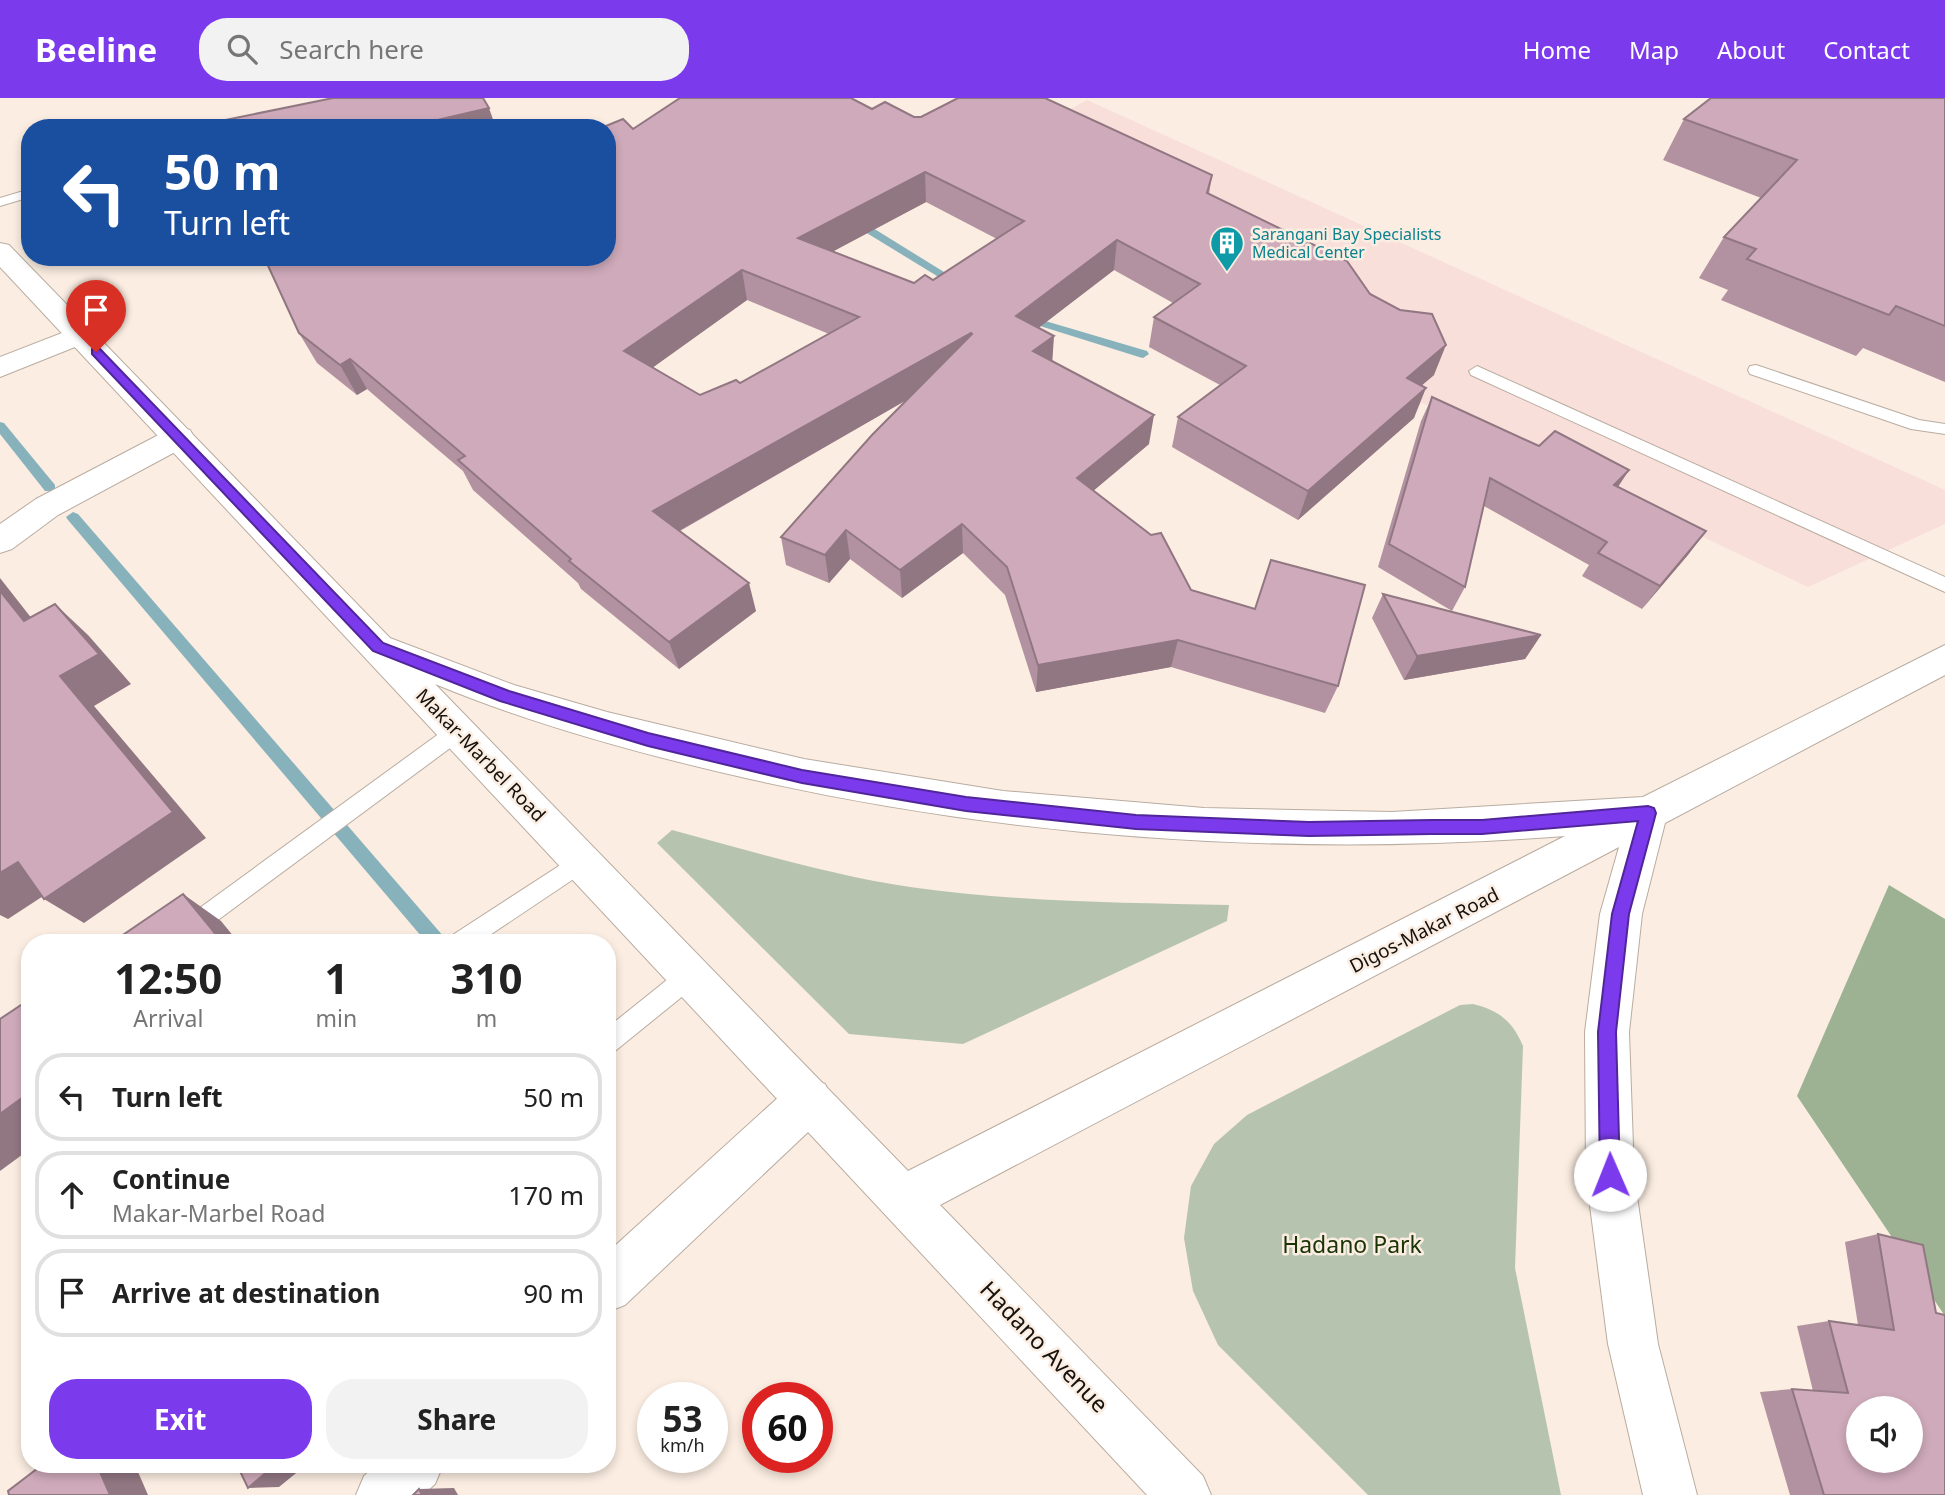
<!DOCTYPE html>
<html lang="en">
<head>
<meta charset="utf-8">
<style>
	:root { --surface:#fff; --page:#f2f2f2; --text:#222; --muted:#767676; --line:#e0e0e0; --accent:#7c3aed }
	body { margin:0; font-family:"Noto Sans",sans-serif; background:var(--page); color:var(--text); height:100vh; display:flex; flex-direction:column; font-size:26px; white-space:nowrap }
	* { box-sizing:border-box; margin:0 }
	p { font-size:23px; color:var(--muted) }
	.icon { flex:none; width:38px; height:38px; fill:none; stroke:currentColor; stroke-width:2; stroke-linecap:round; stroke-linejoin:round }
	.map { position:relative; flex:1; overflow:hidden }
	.sheet { position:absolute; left:21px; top:836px; width:595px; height:539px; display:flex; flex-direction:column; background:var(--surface); border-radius:28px; box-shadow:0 4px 10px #0003 }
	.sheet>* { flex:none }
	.banner { position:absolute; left:21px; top:21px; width:595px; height:147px; border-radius:28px; box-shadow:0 4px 10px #0003; background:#1a4fa0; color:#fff; overflow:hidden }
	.fabs { position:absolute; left:1846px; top:1298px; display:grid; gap:14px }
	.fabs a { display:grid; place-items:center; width:77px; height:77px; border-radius:50%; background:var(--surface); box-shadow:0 4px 10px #0003; font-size:35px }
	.speed { position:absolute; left:637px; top:1284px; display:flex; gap:14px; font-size:35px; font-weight:700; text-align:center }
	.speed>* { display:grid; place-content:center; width:91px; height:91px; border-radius:50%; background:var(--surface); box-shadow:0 4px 10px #0003; line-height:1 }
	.speed small { font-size:18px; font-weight:400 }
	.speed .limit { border:10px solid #d22; background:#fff; color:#111 }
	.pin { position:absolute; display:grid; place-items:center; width:60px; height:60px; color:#fff; margin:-72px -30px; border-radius:50% 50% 50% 0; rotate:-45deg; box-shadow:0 0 7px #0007 }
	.pin .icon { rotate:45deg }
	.me { position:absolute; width:77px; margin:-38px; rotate:359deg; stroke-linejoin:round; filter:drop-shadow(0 0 5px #0008) }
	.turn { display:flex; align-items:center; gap:24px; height:147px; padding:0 28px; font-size:32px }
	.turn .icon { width:91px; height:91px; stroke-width:2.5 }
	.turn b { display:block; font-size:49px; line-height:60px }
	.eta { display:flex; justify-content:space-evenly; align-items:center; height:119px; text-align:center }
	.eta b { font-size:42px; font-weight:700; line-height:49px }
	.cta { display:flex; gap:14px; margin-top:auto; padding:14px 28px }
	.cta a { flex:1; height:80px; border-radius:28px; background:var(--accent); color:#fff; font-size:28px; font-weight:700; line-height:80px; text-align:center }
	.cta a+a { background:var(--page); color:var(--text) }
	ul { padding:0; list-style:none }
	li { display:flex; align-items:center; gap:21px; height:88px; margin:0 14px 10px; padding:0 14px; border:4px solid var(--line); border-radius:28px }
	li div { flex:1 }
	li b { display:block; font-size:26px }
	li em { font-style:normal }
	header { display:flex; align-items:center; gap:42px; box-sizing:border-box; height:98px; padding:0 35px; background:var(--accent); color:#fff }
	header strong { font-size:33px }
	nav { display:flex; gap:38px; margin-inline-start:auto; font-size:24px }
	.search { width:490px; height:63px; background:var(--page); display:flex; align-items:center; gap:18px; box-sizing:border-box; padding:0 24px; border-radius:28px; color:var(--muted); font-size:26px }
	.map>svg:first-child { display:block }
</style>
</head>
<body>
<header>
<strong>Beeline</strong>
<div class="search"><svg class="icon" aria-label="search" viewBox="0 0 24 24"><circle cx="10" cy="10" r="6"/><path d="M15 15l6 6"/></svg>Search here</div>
<nav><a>Home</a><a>Map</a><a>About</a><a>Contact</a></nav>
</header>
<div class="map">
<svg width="1945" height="1397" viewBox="0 0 1945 1397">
	<rect width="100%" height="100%" fill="#fbede1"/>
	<!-- medical -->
	<polygon fill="#f9dfda" points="1087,2 1945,392 1945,426 1808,489 1422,305 1387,330 1287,270 972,65"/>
	<!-- green -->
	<g fill="#b6c4af">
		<path d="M672,732C750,753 830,777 910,789C1016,804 1123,805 1229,807L1227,823L963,946L849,936L657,745Z"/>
		<path d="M1473,906C1499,912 1513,924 1523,948L1515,1170L1561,1397H1368L1218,1247L1193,1193L1184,1140L1191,1088L1214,1046L1247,1017L1460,907Z"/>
	</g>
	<!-- forest -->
	<polygon fill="#9db193" points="1889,787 1945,821 1945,1218 1797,998"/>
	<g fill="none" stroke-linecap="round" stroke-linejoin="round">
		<!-- stream -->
		<g fill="#87b2bc" fill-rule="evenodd">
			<polygon points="852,122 860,122 965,187 955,189 852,126"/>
			<polygon points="1025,217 1147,253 1149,256 1143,260 1139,259 1021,222 1021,218"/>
			<polygon points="0,324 4,325 55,387 55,393 45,393 0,336"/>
			<polygon points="73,414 78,416 444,839 446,845 427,845 68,422 66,419"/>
		</g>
		<!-- lane casing -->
		<g stroke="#b9aca0" stroke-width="2">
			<g id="lane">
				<polygon points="30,91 30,99 0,108 0,100"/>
				<polygon points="1756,267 1919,322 1945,326 1945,336 1911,331 1750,276 1748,272 1750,268"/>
				<polygon points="1477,268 1945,479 1945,494 1471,277 1469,273"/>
				<polygon points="458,625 465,627 468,633 465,639 187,845 158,845 161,838 451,627"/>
				<polygon points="582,753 590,756 593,763 590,770 478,845 448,845 451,838"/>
				<polygon points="691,866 699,869 703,877 699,885 615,953 607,957 607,930 683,869"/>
			</g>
		</g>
		<!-- street casing -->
		<g stroke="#b9aca0" stroke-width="2">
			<g id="street">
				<polygon points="80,228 90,231 94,237 90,243 0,279 0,259"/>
				<polygon points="179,329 190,332 194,339 190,346 58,417 12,451 0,455 0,426 36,401 168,332"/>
				<polygon points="809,979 825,986 832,1002 825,1018 625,1207 607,1214 607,1155 793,986"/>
				<polygon points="376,1367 443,1367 435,1386 423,1397 356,1397 364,1378"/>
			</g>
		</g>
		<!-- primary casing -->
		<g stroke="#b9aca0" stroke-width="2">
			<path id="primary" d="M0,145L9,147L390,540L514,587L607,614L804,661L1003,693L1204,710L1392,714L1643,699L1945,547V577L1665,725L1642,816L1629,934L1634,1077L1658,1246L1697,1397H1643L1608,1246L1586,1077L1585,934L1600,816L1619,749L940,1107L1203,1378L1211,1397H1147L0,169ZM435,586C536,628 644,657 750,681C1018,741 1292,759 1565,738L908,1073Z"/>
		</g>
		<!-- lane -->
		<use href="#lane" fill="#fff" fill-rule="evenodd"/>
		<!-- street -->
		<use href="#street" fill="#fff" fill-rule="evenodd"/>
		<!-- primary -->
		<use href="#primary" fill="#fff" fill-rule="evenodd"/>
	</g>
	<!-- wall -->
	<g fill="#b292a0" fill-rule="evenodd">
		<polygon points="1945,0 1945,284 1863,250 1856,258 1721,202 1728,192 1699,180 1724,139 1761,100 1663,62 1684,21"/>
		<path d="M872,11L1212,77L1209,96L1370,196L1434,277L1422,287L1414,320L1298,422L1172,349L1178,319L1220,287L1149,249L1154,219L1173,205L1114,172L1038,230L1052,263L1149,346L1093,393L1191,492L1338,588L1325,615L1171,569L1036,594L1005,497L963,455L902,500L850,461L829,485L786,467L781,439L908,301L680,433L756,513L679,571L581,491L578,485L473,392L463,373L390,311L367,291L357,297L317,265L299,235L607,159L633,31ZM926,104L997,141L933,182L914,185L833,153ZM747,202L829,236L740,285L700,297L653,269Z"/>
		<polygon points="1432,299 1539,348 1629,372 1618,389 1706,433 1642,511 1582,478 1589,467 1484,408 1465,489 1452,513 1378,469 1421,323"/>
		<polygon points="1383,496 1541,537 1525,561 1404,582 1372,520"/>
		<polygon points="1878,1136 1945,1397 1790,1397 1760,1294 1792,1291 1813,1293 1797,1228 1829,1223 1858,1227 1845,1144"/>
	</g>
	<!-- shaded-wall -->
	<g fill="#917782">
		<polygon points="489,10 496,30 403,30"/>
		<polygon points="925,74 926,104 802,170 798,140"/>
		<polygon points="1117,142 1114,172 1015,248 1016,218"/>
		<polygon points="742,172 747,202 634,283 624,253"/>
		<polygon points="971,235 971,265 663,442 653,413"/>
		<polygon points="1054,238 1052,268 1033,253"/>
		<polygon points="1446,247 1434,277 1395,310 1407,280"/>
		<polygon points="350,261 367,291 357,297 340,267"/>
		<polygon points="1426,290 1414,320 1298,422 1308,393"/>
		<polygon points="1154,317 1149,346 1074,409 1077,380"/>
		<polygon points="1629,372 1613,396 1614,387"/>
		<polygon points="962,426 963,455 902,500 900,472"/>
		<polygon points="846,432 850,461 829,485 825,457"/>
		<polygon points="1706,433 1688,457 1642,511 1660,488"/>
		<polygon points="0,480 58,554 24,523 0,493"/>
		<polygon points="749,485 756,513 679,571 669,544"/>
		<polygon points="55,506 88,537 131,586 94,608 206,740 84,825 44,801"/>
		<polygon points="1541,537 1525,561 1404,582 1417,558"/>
		<polygon points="1178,542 1171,569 1036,594 1038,567"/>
		<polygon points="18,764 57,789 8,821 0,817 0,775"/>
		<polygon points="183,796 221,823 239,845 223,845"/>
		<polygon points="30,994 30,1051 0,1073 0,1016"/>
		<polygon points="97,1367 135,1367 148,1397 110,1397"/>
		<polygon points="275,1367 306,1367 279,1389 248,1390"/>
		<polygon points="454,1390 458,1397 422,1397 419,1391"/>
	</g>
	<!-- building -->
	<g fill="#cfaaba" stroke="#917782" stroke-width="2" fill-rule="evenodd">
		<polygon points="333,0 483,0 489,10 403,30 186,30"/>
		<path d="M680,0H851L872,11L885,4L914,19H921L958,0H1045L1212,77L1207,95L1347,163L1370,196L1400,212L1432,216L1446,247L1407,280L1426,290L1308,393L1178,319L1246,268L1154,219L1200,186L1117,142L1016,218L1054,238L1033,253L1154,317L1077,380L1151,437L1161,435L1191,492L1255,511L1271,462L1365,487L1338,588L1178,542L1038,567L1007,469L962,426L900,472L846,432L825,457L781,439L872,337L972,236L971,235L653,413L749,485L669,544L569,463L571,461L458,362L465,358L374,281L350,261L340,267L299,235L264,159H607V30H601L623,21L633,31ZM925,74L1024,123L933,182L925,177L914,185L798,140ZM742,172L859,219L740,285L736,282L700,297L624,253Z"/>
		<polygon points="1711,0 1945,0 1945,228 1896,208 1889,217 1747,161 1756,151 1724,139 1797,62 1684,21"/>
		<polygon points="1432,299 1539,348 1555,333 1629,372 1614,387 1706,433 1660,488 1598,455 1607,444 1490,380 1465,489 1389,446"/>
		<polygon points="0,493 24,523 55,506 99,556 60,578 173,714 44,801 18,764 0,775"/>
		<polygon points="1383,496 1541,537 1417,558"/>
		<polygon points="183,796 223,845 111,845"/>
		<polygon points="30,901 30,994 0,1016 0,921"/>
		<path d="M1878,1136L1923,1147L1936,1215L1945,1217V1397H1824L1792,1291L1848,1295L1829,1223L1894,1232ZM1858,1311H1911V1363H1858Z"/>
		<polygon points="30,1147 30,1159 25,1150"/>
		<polygon points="42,1367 97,1367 110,1397 9,1397 8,1393"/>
		<polygon points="237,1367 275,1367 248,1390"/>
		<polygon points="419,1391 422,1397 413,1397"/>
	</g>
	<!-- route -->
	<polygon fill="#7c3aed" stroke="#51269a" stroke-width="2" points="96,250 100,251 383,545 509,593 648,635 802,672 966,699 1136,717 1309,724 1432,722 1482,722 1648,708 1654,710 1656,715 1629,816 1616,934 1620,1077 1617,1084 1610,1087 1603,1084 1600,1077 1598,934 1612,816 1638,723 1482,736 1432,736 1309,738 1136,731 966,713 802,685 648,648 500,603 373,553 92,256 92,251"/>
	<!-- icons -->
	<defs>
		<g id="building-pin" transform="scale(1.75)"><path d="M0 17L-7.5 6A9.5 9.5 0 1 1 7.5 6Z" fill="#0f9aa8" stroke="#fbede1"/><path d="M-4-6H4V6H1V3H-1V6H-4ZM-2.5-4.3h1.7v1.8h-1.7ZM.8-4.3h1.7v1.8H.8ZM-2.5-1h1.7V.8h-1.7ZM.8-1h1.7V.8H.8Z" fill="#fff"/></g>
	</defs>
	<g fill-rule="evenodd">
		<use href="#building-pin" x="1227" y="145"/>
	</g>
	<g text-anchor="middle" stroke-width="5" stroke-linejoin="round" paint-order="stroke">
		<!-- far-culture labels -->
		<g font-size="16" fill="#0d838f" stroke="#fbede1" text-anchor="start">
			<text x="1252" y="142">Sarangani Bay Specialists<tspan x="1252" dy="18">Medical Center</tspan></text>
		</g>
		<!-- street labels -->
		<g font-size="19" fill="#15110d" stroke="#fbede1">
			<text transform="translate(481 657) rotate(46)" y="7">Makar-Marbel Road</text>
			<text transform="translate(1424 832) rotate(-27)" y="7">Digos-Makar Road</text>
		</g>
		<!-- near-park labels -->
		<g font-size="23" fill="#193305" stroke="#fbede1">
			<text x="1352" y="1155">Hadano Park</text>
		</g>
		<!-- near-street labels -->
		<g font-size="23" fill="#15110d" stroke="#fbede1">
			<text transform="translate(1044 1249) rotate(46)" y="8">Hadano Avenue</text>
		</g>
	</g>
</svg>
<div class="fabs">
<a><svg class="icon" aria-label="sound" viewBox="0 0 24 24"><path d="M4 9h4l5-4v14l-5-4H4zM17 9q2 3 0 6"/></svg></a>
</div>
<div class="speed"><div>53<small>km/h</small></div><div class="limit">60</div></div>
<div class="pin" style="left:96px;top:254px;background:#d93025"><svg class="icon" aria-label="arrive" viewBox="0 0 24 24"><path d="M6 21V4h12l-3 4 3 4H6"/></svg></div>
<svg class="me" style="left:1610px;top:1077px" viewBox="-20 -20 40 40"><circle r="19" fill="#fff"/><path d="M0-13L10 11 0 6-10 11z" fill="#7c3aed"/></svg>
<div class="banner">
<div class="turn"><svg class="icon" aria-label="left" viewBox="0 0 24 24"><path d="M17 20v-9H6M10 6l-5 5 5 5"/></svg><div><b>50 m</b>Turn left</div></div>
</div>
<section class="sheet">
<div class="eta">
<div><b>12:50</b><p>Arrival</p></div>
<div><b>1</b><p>min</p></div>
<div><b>310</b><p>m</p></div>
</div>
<ul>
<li><svg class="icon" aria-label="left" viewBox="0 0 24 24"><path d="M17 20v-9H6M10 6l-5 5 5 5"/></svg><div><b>Turn left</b></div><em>50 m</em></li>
<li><svg class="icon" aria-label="ahead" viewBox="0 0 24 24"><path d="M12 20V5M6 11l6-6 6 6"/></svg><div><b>Continue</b><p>Makar-Marbel Road</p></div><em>170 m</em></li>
<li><svg class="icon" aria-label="arrive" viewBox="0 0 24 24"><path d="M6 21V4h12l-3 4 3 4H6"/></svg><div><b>Arrive at destination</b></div><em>90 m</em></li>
</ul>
<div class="cta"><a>Exit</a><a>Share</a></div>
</section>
</div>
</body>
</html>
